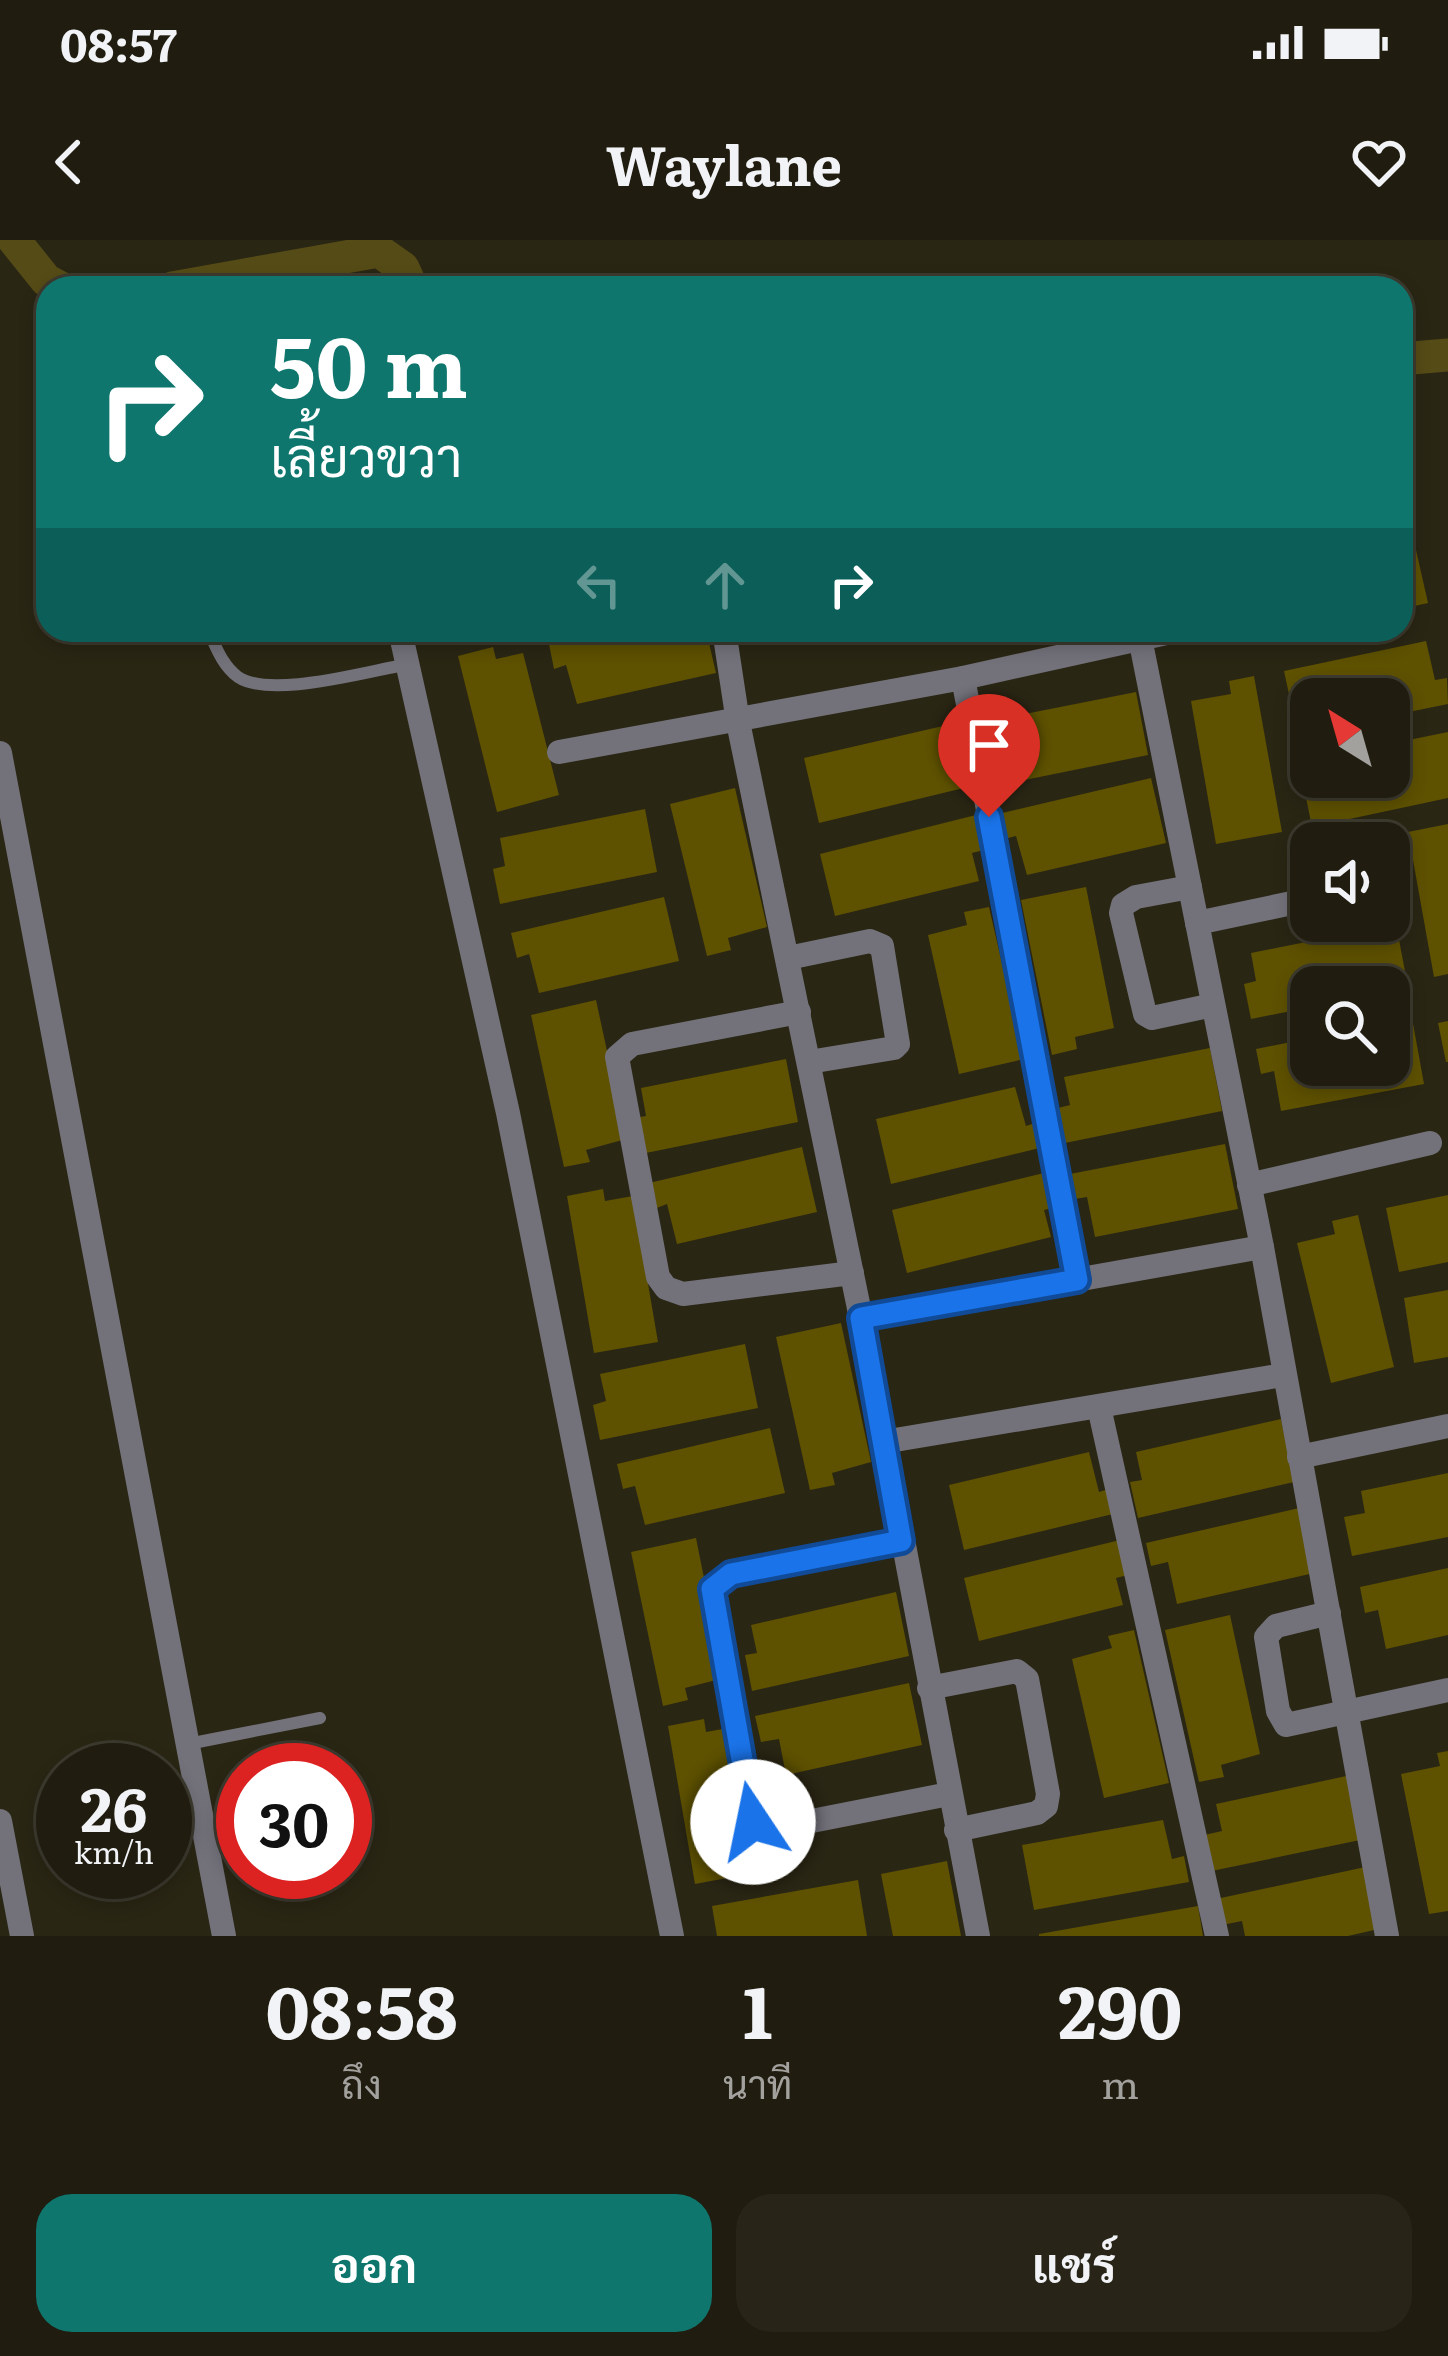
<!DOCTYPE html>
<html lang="th">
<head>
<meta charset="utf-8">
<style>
	:root { --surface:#201c0f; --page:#282518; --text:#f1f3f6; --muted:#a2a19e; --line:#3d3a2f; --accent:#0f766e }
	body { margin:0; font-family:Literata,Sarabun,serif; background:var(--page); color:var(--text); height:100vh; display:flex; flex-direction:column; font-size:45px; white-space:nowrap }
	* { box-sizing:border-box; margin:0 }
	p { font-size:39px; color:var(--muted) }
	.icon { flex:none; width:66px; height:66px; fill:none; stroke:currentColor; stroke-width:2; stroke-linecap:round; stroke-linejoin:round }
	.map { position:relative; height:1696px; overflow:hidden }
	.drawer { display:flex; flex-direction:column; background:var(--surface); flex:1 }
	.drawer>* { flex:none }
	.top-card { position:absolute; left:36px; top:36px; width:1377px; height:366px; border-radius:36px; box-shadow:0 6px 18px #0003,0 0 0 3px var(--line); background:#0f766e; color:#fff; overflow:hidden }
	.needle { width:78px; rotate:323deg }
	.controls { position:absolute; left:1290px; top:438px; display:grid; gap:24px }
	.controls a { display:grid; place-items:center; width:120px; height:120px; border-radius:24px; background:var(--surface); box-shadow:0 6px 18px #0003,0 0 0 3px var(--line); font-size:60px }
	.speed { position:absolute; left:36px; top:1503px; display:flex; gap:24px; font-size:60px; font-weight:700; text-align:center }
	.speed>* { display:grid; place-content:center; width:156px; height:156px; border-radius:50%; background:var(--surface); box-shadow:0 6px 18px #0003,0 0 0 3px var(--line); line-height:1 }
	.speed small { font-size:30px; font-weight:400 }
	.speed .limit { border:18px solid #d22; background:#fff; color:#111 }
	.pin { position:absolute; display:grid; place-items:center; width:102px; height:102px; color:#fff; margin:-123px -51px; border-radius:50% 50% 50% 0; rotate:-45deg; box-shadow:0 0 12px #0007 }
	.pin .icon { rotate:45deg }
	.me { position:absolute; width:132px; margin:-66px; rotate:349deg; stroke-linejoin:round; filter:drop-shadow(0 0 9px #0008) }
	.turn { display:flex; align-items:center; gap:42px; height:252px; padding:0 36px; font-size:54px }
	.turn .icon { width:156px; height:156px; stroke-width:2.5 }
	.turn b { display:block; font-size:84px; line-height:102px }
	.lanes { display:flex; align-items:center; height:114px; padding:0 36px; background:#0003; justify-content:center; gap:60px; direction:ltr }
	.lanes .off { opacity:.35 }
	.eta { display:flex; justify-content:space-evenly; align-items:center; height:204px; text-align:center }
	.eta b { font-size:72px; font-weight:700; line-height:84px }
	.cta { display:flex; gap:24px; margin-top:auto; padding:24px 36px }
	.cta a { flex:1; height:138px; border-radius:36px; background:var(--accent); color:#fff; font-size:48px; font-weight:700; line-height:138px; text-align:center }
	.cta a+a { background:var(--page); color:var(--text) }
	.status { display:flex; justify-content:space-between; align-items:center; height:84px; padding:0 60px; background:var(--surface); direction:ltr }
	.status svg { height:33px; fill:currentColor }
	header { display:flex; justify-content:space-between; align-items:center; height:156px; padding:0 36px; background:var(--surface); font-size:54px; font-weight:700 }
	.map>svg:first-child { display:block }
</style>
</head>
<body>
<div class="status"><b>08:57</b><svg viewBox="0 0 49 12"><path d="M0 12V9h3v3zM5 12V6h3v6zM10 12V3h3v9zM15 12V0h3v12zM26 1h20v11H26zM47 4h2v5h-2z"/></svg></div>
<header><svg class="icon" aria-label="back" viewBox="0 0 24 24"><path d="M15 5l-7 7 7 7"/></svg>Waylane<svg class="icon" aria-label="heart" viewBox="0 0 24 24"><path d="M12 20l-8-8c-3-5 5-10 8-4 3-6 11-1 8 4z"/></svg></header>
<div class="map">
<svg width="1448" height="1696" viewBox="0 0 1448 1696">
	<rect width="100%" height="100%" fill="#2a2614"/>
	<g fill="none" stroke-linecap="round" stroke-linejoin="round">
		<!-- canal -->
		<g stroke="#554b16" stroke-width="33">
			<polyline points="14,0 46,40 61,48"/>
			<polyline points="172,48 379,11 403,28 412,48"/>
			<polyline points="1401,119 1448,115"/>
		</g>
	</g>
	<!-- building -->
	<g fill="#5e5100">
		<polygon points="1403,253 1428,363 1401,369 1401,254"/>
		<polygon points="607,390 706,390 716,433 577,464 566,425 554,429 549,404"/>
		<polygon points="1426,401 1435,440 1447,438 1448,464 1389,476 1389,459 1311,459 1311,493 1298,496 1284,431"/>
		<polygon points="493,407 496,419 523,413 559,555 497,572 458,416"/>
		<polygon points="1254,436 1282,592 1216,604 1191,461 1231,454 1229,441"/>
		<polygon points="1136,452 1148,515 990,547 984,512 996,509 990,481"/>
		<polygon points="943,486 954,525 966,521 972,546 819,583 804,518"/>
		<polygon points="1448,492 1448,558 1312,587 1299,523 1311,521 1311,537 1389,537 1389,504"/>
		<polygon points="1151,538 1166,603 1027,635 1016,596 1004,599 998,574"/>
		<polygon points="735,548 767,687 728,698 731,710 707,716 670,564"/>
		<polygon points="645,569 657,632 500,664 493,629 505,626 500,598"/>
		<polygon points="976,575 984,610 972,613 979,641 835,676 820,614"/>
		<polygon points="1448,584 1448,734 1434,737 1408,592"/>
		<polygon points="1086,647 1114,788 1075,797 1077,809 1052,815 1021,660"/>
		<polygon points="664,657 679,721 539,753 529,714 517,718 511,693"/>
		<polygon points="989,667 1024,819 959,834 928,695 967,685 964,672"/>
		<polygon points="1396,684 1408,747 1389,751 1389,747 1311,747 1311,767 1251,779 1244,744 1256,741 1251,713"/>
		<polygon points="596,760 626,899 586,910 590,922 564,927 531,775"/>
		<polygon points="1412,778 1424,844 1281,871 1274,831 1261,834 1256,809 1311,798 1311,825 1389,825 1389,783"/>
		<polygon points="1448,781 1448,822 1446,822 1438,783"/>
		<polygon points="1210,808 1222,871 1065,903 1058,868 1070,865 1064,837"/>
		<polygon points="786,819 798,882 641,914 634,878 646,876 641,848"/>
		<polygon points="1015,847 1026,886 1038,882 1044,907 891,944 876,879"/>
		<polygon points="1225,904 1238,969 1095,997 1087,957 1075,959 1070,934"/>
		<polygon points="802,907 817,972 677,1004 667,964 654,969 649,943"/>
		<polygon points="1048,932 1056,967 1044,970 1051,997 907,1033 892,970"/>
		<polygon points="603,949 605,961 633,956 658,1102 594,1113 567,956"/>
		<polygon points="1448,955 1448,1022 1399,1032 1386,968"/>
		<polygon points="1358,975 1394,1127 1331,1143 1297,1003 1335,994 1332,981"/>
		<polygon points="1448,1050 1448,1117 1414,1123 1404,1058"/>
		<polygon points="841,1083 871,1222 832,1233 835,1245 810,1250 776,1097"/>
		<polygon points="745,1104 758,1168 600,1200 593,1165 606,1161 600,1134"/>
		<polygon points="1281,1179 1294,1242 1138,1278 1130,1242 1142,1240 1136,1212"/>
		<polygon points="770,1188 785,1253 645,1285 635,1246 623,1249 617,1224"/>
		<polygon points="1089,1212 1099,1252 1112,1248 1117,1273 964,1310 949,1245"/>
		<polygon points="1448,1233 1448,1297 1352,1316 1344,1277 1365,1273 1361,1251"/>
		<polygon points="1299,1268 1314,1333 1177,1364 1168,1322 1151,1326 1146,1303"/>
		<polygon points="696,1298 724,1438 685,1448 688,1460 663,1466 631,1312"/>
		<polygon points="1120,1300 1128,1335 1116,1338 1123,1365 979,1401 964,1338"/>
		<polygon points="1448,1328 1448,1395 1386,1409 1378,1370 1365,1373 1360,1347"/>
		<polygon points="896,1352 909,1416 752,1451 745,1415 757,1413 751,1385"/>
		<polygon points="1230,1375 1260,1514 1221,1525 1224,1537 1199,1542 1165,1390"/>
		<polygon points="1134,1390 1169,1543 1104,1558 1072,1419 1112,1408 1108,1396"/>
		<polygon points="909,1443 922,1505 786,1535 779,1499 761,1502 755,1476"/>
		<polygon points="704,1479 706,1492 734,1487 759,1632 695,1644 668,1486"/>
		<polygon points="1448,1511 1448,1671 1429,1674 1401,1534 1440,1526 1437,1513"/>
		<polygon points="1351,1535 1365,1599 1207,1632 1200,1596 1222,1591 1216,1564"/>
		<polygon points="1163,1580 1172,1619 1184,1616 1189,1642 1034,1670 1022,1605"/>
		<polygon points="947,1621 961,1696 893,1696 881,1634"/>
		<polygon points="1370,1626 1383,1688 1348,1696 1245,1696 1242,1681 1222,1685 1216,1659"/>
		<polygon points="858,1640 867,1696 717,1696 712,1666"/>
		<polygon points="1198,1666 1203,1696 1039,1696 1039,1694"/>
	</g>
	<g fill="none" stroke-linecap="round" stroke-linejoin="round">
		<!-- service -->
		<g stroke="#73727b" stroke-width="12">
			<path d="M208,390C216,407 222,425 238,437C271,459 366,431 405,425"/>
			<polyline points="188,1504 320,1478"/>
		</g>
		<!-- minor -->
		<g stroke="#73727b" stroke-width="24">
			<polyline points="724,390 738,482 861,1078 978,1696"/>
			<polyline points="400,391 508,873 672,1696"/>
			<polyline points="1140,398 1262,1007 1387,1696"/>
			<polyline points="963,438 1077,1040"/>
			<polyline points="559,512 963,438 1180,390"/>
			<polyline points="0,513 224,1696"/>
			<polyline points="1190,647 1136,657 1123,665 1121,673 1145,774 1152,778 1213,765"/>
			<polyline points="1197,683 1311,659"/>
			<polyline points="788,718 870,701 882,706 898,804 894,808 809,822"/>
			<polyline points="799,772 632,804 617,817 658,1037 666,1048 683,1054 852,1033"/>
			<polyline points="1249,945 1430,903"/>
			<polyline points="861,1078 1262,1007"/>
			<polyline points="1099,1167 1217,1696"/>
			<polyline points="883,1202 1283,1135"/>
			<polyline points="1299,1217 1448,1186"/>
			<polyline points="901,1301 732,1334 712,1350 753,1582 766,1590 949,1554"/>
			<polyline points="1329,1373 1276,1386 1266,1397 1278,1471 1286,1485 1448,1450"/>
			<polyline points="929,1448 1017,1431 1027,1439 1048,1554 1046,1566 1037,1573 956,1590"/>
			<polyline points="0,1581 22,1696"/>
		</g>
	</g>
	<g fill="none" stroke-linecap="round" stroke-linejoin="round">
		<!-- route casing -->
		<g stroke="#114b97" stroke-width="30">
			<polyline id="route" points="753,1582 712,1349 731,1334 901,1301 861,1078 1077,1040 989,577"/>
		</g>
		<!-- route -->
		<use href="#route" stroke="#1a73e8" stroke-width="21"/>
	</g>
</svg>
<div class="controls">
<a><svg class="needle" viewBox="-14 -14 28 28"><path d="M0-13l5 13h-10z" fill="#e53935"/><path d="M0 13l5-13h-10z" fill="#a2a19e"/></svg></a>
<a><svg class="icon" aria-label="sound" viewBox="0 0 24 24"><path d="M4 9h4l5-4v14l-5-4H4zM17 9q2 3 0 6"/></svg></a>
<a><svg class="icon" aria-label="search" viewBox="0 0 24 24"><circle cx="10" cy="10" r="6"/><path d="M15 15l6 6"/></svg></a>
</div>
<div class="speed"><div>26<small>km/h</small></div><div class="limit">30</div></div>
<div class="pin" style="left:989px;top:577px;background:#d93025"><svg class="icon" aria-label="arrive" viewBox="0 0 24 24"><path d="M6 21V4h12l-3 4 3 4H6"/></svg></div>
<svg class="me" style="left:753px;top:1582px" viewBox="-20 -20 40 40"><circle r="19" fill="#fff"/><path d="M0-13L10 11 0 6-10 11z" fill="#1a73e8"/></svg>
<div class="top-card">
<div class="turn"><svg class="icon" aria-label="right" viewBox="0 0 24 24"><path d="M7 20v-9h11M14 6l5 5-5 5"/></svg><div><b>50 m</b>เลี้ยวขวา</div></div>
<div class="lanes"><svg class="icon off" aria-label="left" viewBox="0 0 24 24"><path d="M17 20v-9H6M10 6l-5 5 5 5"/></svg><svg class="icon off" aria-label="ahead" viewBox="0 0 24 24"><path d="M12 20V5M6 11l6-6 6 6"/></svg><svg class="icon" aria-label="right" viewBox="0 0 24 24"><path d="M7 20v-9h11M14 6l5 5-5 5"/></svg></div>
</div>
</div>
<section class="drawer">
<div class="eta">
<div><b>08:58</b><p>ถึง</p></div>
<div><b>1</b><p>นาที</p></div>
<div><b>290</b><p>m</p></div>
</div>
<div class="cta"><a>ออก</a><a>แชร์</a></div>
</section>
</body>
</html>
